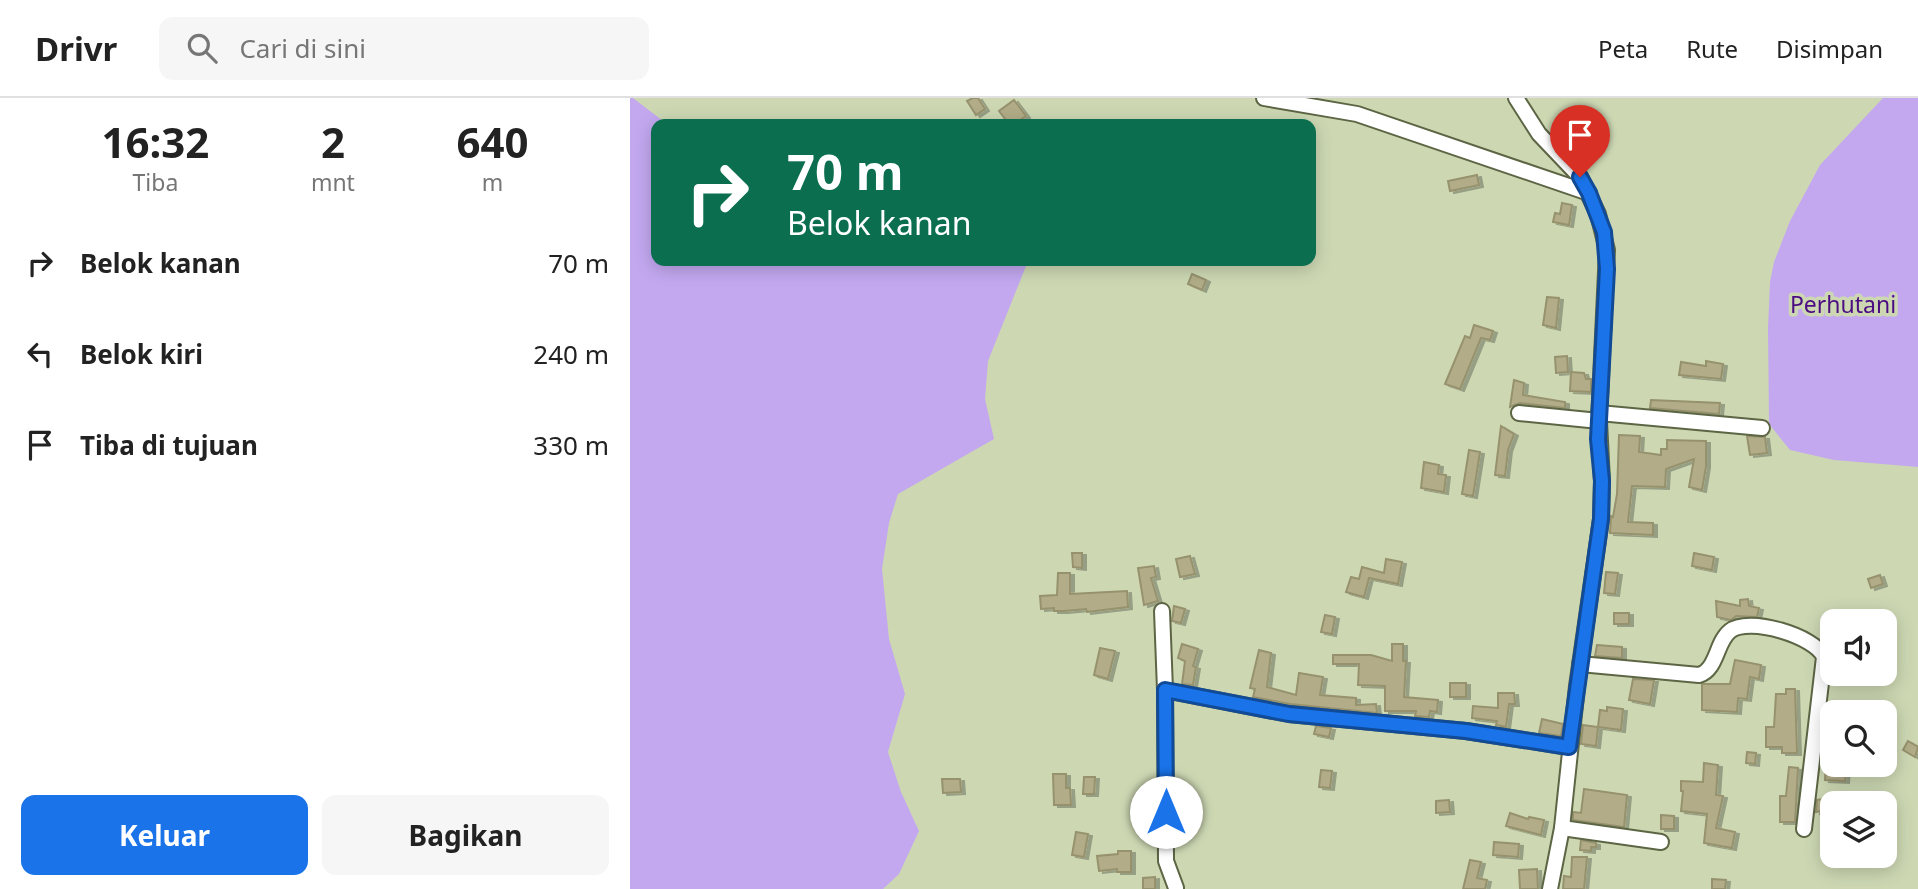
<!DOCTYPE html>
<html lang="id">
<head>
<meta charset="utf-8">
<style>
	:root { --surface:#fff; --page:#f6f6f6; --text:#222; --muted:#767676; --line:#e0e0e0; --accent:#1a73e8 }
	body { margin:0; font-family:"Noto Sans",sans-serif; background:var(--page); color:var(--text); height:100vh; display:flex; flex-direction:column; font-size:26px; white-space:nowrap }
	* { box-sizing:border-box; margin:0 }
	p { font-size:23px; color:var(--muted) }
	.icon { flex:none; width:38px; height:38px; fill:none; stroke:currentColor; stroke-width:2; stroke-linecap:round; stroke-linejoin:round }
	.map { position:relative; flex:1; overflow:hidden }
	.drawer { display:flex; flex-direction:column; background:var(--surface); width:630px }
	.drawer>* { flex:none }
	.banner { position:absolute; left:21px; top:21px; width:665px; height:147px; border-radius:14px; box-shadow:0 4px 18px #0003; background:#0b6e4f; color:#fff; overflow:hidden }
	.tools { position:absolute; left:1190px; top:511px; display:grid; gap:14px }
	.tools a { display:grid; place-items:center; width:77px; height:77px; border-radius:14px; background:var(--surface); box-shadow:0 4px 18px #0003; font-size:35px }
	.pin { position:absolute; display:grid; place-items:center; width:60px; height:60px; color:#fff; margin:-72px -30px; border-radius:50% 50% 50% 0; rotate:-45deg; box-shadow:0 0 7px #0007 }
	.pin .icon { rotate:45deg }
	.me { position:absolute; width:77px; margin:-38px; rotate:0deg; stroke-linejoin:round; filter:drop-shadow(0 0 5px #0008) }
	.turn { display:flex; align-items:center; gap:24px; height:147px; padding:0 21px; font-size:32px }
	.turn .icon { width:91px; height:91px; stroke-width:2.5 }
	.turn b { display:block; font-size:49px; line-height:60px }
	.eta { display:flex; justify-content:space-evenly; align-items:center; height:119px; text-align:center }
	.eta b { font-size:42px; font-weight:700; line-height:49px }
	.cta { display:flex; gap:14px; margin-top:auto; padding:14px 21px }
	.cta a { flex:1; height:80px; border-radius:14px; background:var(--accent); color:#fff; font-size:28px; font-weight:700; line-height:80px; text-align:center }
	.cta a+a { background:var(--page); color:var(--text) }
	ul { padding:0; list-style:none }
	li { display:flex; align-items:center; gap:21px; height:91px; padding:0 21px }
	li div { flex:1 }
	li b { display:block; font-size:26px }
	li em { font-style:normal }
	header { display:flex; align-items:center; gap:42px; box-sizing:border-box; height:98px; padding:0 35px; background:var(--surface); border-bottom:2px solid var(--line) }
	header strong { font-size:33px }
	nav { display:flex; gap:38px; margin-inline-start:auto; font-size:24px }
	.search { width:490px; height:63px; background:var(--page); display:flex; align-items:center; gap:18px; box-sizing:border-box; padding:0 24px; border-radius:14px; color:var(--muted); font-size:26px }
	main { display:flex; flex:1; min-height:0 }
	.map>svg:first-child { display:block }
</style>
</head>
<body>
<header>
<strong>Drivr</strong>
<div class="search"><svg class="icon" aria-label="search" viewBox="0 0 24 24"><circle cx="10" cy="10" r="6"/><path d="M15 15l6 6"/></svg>Cari di sini</div>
<nav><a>Peta</a><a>Rute</a><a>Disimpan</a></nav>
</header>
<main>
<section class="drawer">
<div class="eta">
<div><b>16:32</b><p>Tiba</p></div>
<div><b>2</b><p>mnt</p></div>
<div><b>640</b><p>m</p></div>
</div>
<ul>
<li><svg class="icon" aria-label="right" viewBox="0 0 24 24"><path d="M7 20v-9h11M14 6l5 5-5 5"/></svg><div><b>Belok kanan</b></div><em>70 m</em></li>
<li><svg class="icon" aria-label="left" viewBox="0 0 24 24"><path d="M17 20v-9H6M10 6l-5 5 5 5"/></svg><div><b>Belok kiri</b></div><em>240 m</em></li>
<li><svg class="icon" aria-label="arrive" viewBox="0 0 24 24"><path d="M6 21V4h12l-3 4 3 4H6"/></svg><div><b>Tiba di tujuan</b></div><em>330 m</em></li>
</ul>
<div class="cta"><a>Keluar</a><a>Bagikan</a></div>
</section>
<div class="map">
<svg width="1288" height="791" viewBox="0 0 1288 791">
	<defs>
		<filter id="shadow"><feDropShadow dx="4" dy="2" stdDeviation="0" flood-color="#0004"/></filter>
	</defs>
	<rect width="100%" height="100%" fill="#cdd8b3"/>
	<!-- green -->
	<g fill="#c3a8f0">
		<polygon points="0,0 3,0 37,26 26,26 26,163 398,163 358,263 355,301 364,341 268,396 259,425 252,471 259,541 275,596 258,654 271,694 289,733 269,776 253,791 0,791"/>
		<polygon points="1253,0 1288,0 1288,369 1204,362 1160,352 1139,326 1138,230 1140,184 1144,164 1160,123 1190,67"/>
	</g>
	<!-- building -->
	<g fill="#b2ad88" stroke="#97926e" stroke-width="2" filter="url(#shadow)">
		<polygon points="343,0 348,0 355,11 346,17 337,3"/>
		<polygon points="384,2 396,18 384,26 379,26 369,13"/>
		<polygon points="847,77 849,87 820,93 818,83"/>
		<polygon points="932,105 942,107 939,127 923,124 925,115 930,116"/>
		<polygon points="562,176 576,182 572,192 558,186"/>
		<polygon points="917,199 929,200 926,230 913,227"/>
		<polygon points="844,227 863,233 860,242 851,240 830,291 815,286 835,238 840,240"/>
		<polygon points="937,258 938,274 926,275 925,259"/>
		<polygon points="1076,263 1093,266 1091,281 1049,277 1051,264 1076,268"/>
		<polygon points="941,274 954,275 956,281 961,281 961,294 940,293"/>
		<polygon points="884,282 894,285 893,297 935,304 935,310 890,305 880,309"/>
		<polygon points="1021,302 1090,305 1089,316 1020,310"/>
		<polygon points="871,328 884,336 878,352 875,378 865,377"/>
		<polygon points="989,337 1010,338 1009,354 1031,357 1031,351 1037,351 1037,342 1076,343 1076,368 1072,392 1059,389 1064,361 1036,371 1035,389 1002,388 998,424 1023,425 1023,437 980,435 981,418 983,419 987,396"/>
		<polygon points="1117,338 1135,339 1137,355 1120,357"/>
		<polygon points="839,352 850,354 843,398 832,396"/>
		<polygon points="794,364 809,367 808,376 816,377 814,394 791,390"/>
		<polygon points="442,455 452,455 452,470 443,469"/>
		<polygon points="1064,455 1084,459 1082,472 1062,468"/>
		<polygon points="560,458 565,476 550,479 546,461"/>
		<polygon points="756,461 772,464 768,486 739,480 734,499 716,494 721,479 729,481 732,469 754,475"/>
		<polygon points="524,468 526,479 521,480 528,503 514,507 508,470"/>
		<polygon points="976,474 988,475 985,496 974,495"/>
		<polygon points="428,475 440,475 440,496 497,493 498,509 457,514 456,511 434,513 424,513 424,510 411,511 410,498 427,497"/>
		<polygon points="1250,477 1253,486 1241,490 1238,481"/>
		<polygon points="1118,501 1119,508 1129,510 1127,519 1106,518 1101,522 1087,519 1086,503 1110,508 1110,502"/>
		<polygon points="544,508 555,511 551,525 542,523"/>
		<rect x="984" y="515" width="15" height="11"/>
		<polygon points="695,517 705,519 702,536 691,534"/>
		<polygon points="552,546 568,551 563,568 566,569 563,587 552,586 555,563 548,560"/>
		<polygon points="762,546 773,546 773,563 776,563 774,599 808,602 807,614 800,613 799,619 785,618 786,613 755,613 755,588 728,587 729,566 703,566 703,557 741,557 762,563"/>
		<polygon points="967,547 992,549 992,560 965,558"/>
		<polygon points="470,550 485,553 478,581 464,577"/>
		<polygon points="629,552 641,555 637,589 666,597 669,575 693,579 690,597 726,600 726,607 746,606 747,615 660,606 623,599 625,591 620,590"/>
		<polygon points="1105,562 1131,567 1129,581 1120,579 1117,601 1108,600 1107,614 1072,612 1072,586 1100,586"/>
		<polygon points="1003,581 1024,582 1020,606 999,602"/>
		<rect x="820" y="585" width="16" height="14"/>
		<polygon points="1156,591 1165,591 1167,655 1152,655 1152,649 1136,649 1136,629 1144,629 1146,596 1156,596"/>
		<polygon points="868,595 884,595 885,606 879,606 876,629 866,627 867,623 842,620 843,608 868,610"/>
		<polygon points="977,609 993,611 991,632 968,629 970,612 977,613"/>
		<polygon points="912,621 933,626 931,638 909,635"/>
		<polygon points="953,627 968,629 966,648 951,646"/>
		<polygon points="686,628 701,630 699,639 684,636"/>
		<polygon points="1195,633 1202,634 1202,647 1194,646"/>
		<polygon points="1278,643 1288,649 1285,659 1273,652"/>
		<polygon points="1117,654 1126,655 1125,666 1116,665"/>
		<polygon points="1074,665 1088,667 1086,697 1093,698 1086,730 1105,734 1102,750 1074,745 1077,716 1051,713 1053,693 1051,693 1051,683 1073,684"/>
		<polygon points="1196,667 1216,667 1215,683 1195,682"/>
		<polygon points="1159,669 1168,670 1165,724 1150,724 1150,698 1156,698"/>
		<polygon points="691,672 702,673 700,690 689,689"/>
		<polygon points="423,676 436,676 436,690 440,690 441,707 424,707"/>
		<polygon points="454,679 465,679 464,696 453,696"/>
		<polygon points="312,681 330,681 331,694 313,695"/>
		<polygon points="954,691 997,697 994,729 943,722 943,714 951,715"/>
		<polygon points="1202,700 1202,711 1186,714 1187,702"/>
		<polygon points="819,702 820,714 806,715 806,703"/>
		<polygon points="880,715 898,721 899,719 914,722 911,737 876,728"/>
		<polygon points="1031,717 1044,718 1044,731 1031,731"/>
		<polygon points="446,734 458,736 454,759 442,757"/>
		<polygon points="951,742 966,745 966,749 961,749 961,753 950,752"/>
		<polygon points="864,744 889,746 888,759 863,757"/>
		<polygon points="488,753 501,753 501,774 487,774 487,771 469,773 467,758 488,756"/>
		<polygon points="942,759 957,759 954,791 933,791 934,778 941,779"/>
		<polygon points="840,762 851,764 847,780 857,782 855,791 833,791"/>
		<polygon points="907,771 908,791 890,791 889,772"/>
		<polygon points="525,779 525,791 513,791 513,780"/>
		<polygon points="1082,781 1096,782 1095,791 1082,791"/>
	</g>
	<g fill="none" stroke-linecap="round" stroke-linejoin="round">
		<!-- street casing -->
		<g stroke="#5c6544" stroke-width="18">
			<g id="street">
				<polyline points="634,0 727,16 959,95"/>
				<polyline points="886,0 909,36 950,79 968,116 977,152 969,323 972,383 971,421 947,588 932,730 920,791"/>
				<polyline points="889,315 969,323"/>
				<polyline points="969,315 1132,330"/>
				<polyline points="532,513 535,592 536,763 546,790"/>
				<path d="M950,566L1069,577C1087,572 1086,544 1100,533C1119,518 1185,538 1194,559L1174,731"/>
				<polyline points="535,592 659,616 836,633 939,649"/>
				<polyline points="932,730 1031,744"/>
			</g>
		</g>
		<!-- street -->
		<use href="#street" stroke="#fff" stroke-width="14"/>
	</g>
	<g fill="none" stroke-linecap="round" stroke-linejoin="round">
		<!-- route casing -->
		<g stroke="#114b97" stroke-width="18">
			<polyline id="route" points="536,714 535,592 659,616 836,633 939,649 971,421 972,383 968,341 977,171 974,134 959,95 950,79"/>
		</g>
		<!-- route -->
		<use href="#route" stroke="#1a73e8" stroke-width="12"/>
	</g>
	<g text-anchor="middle" stroke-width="7" stroke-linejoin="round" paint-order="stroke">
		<!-- park labels -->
		<g font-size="23" fill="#4b0c82" stroke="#cdd8b3">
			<text x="1213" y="215">Perhutani</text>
		</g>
	</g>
</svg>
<div class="tools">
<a><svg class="icon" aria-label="sound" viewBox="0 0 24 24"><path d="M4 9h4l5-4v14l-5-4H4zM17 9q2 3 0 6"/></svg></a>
<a><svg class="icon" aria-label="search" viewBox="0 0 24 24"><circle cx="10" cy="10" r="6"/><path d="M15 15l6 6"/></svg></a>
<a><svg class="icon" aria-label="layers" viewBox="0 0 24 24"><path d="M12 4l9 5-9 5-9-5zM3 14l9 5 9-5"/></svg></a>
</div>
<div class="pin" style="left:950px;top:79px;background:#d93025"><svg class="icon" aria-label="arrive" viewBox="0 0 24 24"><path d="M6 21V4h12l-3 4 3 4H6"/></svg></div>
<svg class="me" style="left:536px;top:714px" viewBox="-20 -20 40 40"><circle r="19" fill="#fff"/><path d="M0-13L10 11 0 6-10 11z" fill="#1a73e8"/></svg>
<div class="banner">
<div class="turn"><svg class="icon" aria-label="right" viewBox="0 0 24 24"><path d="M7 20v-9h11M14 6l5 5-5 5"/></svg><div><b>70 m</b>Belok kanan</div></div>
</div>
</div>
</main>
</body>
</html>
